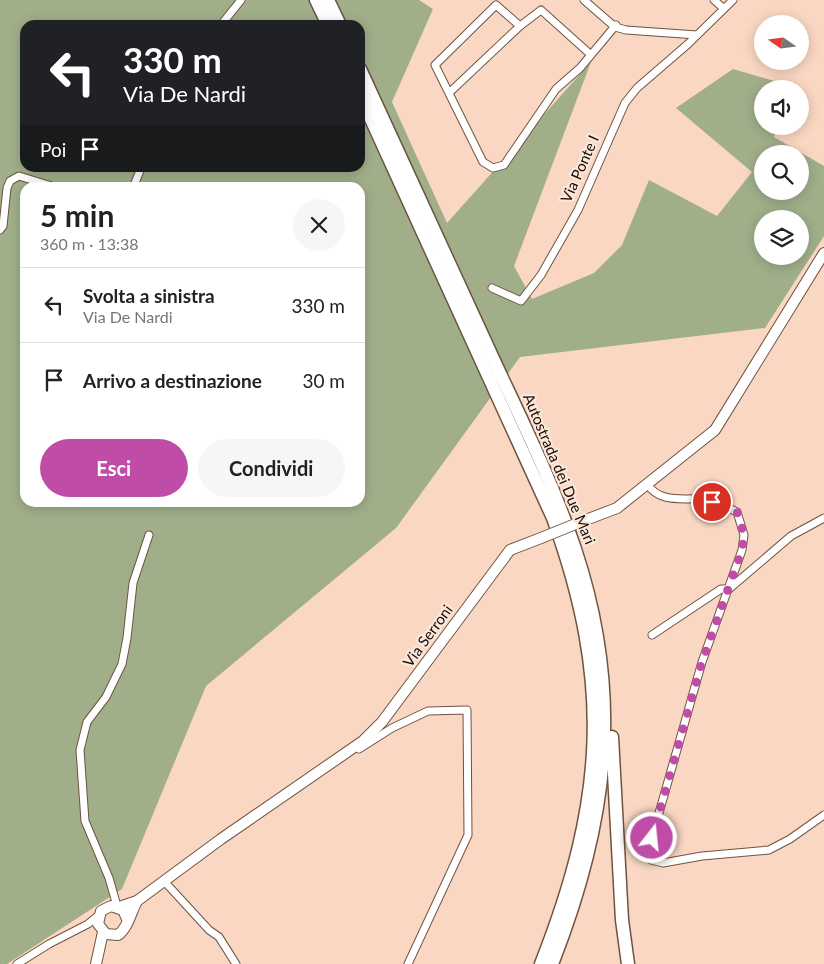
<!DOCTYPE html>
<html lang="it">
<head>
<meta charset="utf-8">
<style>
	:root { --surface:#fff; --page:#f6f6f6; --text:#222; --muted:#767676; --line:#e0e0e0; --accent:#bf4da7 }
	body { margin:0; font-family:Lato,sans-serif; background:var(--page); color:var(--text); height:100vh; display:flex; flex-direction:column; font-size:19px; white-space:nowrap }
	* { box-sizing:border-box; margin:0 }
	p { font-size:16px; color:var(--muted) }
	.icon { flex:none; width:28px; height:28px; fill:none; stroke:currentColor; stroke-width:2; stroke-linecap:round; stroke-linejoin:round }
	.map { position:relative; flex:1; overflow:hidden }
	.panel { position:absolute; left:20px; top:182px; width:345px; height:325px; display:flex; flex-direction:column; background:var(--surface); border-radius:15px; box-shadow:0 2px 12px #0003 }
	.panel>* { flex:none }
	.hud { position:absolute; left:20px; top:20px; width:345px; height:152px; border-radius:15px; box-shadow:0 2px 12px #0003; background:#202124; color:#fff; overflow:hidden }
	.needle { width:32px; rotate:284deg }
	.tools { position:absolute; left:754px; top:15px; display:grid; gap:10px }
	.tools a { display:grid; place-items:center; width:55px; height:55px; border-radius:50%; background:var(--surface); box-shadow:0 2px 12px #0003; font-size:25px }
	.pin { position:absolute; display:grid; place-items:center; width:42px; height:42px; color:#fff; margin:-21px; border:2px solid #fff; border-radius:50%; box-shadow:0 1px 5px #0007 }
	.me { position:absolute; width:55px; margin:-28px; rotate:16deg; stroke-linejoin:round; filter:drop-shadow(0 0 4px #0008) }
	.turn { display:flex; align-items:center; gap:18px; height:105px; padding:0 20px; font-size:22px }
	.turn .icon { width:65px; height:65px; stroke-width:2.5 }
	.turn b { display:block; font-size:35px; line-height:42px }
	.then { display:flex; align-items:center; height:48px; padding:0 20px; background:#0003; gap:10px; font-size:19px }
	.round { display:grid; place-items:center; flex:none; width:52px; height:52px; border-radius:26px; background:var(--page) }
	.summary { display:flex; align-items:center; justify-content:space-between; height:85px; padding:0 20px }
	h1 { font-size:30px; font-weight:700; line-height:38px }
	.primary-button { display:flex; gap:10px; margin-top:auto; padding:10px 20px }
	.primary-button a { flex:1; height:58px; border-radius:30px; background:var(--accent); color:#fff; font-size:20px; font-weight:700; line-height:58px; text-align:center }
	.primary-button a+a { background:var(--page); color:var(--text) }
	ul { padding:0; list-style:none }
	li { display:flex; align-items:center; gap:15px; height:75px; padding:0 20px; border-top:1px solid var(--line) }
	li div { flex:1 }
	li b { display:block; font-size:19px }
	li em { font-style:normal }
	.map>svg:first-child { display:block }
</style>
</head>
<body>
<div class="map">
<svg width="824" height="964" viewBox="0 0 824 964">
	<rect width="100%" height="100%" fill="#f9d7c2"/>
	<!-- forest -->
	<path fill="#a0af8a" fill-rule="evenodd" d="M0,0H419L433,9L392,102L447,223L591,62L514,266L532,299L594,273L622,245L649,180L717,216L752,172L676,108L733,69L795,87L794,89H762V126H778L774,137L824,166V236L765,328L520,357L396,528L206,686L122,889L7,964H0ZM25,25H360V168H25ZM762,154H800V191H762ZM25,188H360V502H25ZM762,219H800V256H762Z"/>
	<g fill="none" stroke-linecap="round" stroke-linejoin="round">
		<!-- street casing -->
		<g stroke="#6f5341" stroke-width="9">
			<g id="street">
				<polyline points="584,0 615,27 626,30 697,35"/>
				<polyline points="714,0 723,8"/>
				<polyline points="221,25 241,0"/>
				<polyline points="520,26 496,5 435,65 483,162 493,168 504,165 556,89 580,68 616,25"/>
				<polyline points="450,92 520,26 541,10 590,54"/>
				<polyline points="133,188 141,168"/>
				<polyline points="0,230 3,226 7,188 10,181 19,176 58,188"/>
				<polyline points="492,288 521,301 541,275 578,210 625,103 637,88 688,44 733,0"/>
				<path d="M647,484C660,503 680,498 700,499C714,501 725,506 737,512L744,535L742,550L702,662L655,827L649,849L651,860L663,863L702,856L769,850L790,839L824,815"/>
				<polyline points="652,635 721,589 729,589 791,536 824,518"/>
				<polyline points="359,749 392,728 428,711 467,710 468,835 408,964"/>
				<polyline points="164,881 209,930 219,937 236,964"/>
				<polyline points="117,906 109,878 85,821 80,750 87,722 106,697 122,664 127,638 133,583 149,535"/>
				<polyline points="17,964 49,944 88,924 99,915"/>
			</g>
		</g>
		<!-- secondary casing -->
		<g stroke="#6f5341" stroke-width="12">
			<g id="secondary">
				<polyline points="583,521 617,508 715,430 824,253"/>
				<polyline points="119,907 137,901 221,839 363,741 382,722 510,550 541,538"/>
				<path d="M127,919L123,910L111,906L101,911L98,924L106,934L118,935C128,928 131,912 137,901"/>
				<polyline points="96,964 103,932"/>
			</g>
		</g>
		<!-- highway casing -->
		<g stroke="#6f5341" stroke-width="15">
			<g id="highway">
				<polyline points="316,0 328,25"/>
				<polyline points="328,0 340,25"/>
				<path d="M360,69C405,168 451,266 496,365C524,425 554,486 575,549C624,696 608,822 552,964"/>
				<path d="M360,95L553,518C613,684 605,801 541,964"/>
				<polyline points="612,737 622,920 628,964"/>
			</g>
		</g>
		<!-- street -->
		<use href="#street" stroke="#fff" stroke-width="7"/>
		<!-- secondary -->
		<use href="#secondary" stroke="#fff" stroke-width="10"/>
		<!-- highway -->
		<use href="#highway" stroke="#fff" stroke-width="12"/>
		<!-- secondary-bridge casing -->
		<g stroke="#6f5341" stroke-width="12" stroke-linecap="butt">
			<polyline id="secondary-bridge" points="541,538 583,521"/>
		</g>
		<!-- secondary-bridge -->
		<use href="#secondary-bridge" stroke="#fff" stroke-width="10"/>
	</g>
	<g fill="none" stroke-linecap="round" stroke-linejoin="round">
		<!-- route -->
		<polyline stroke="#bf4da7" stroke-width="9" stroke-dasharray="0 16.2" points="652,838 702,662 742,550 744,535 737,512 723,504 712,502"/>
	</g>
	<g text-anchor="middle" stroke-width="4.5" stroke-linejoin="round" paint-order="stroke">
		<!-- street labels -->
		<g font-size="15" fill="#170c06" stroke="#fce7da">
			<text transform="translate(580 169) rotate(-66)" y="5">Via Ponte I</text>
			<text transform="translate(559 469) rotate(67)" y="5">Autostrada dei Due Mari</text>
			<text transform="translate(428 636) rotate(-54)" y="5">Via Serroni</text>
		</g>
	</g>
</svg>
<div class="tools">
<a><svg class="needle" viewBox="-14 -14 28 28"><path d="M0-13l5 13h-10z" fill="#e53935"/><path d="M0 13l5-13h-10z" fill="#767676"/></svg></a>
<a><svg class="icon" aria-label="sound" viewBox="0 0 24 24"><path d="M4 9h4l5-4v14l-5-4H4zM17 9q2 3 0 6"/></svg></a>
<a><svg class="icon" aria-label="search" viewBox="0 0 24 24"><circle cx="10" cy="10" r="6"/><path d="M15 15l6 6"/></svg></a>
<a><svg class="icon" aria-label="layers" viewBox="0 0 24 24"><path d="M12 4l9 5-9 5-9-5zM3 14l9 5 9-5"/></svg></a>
</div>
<div class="pin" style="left:712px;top:502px;background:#d93025"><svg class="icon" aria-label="arrive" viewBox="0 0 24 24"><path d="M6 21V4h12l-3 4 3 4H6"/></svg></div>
<svg class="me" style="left:652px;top:838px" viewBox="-20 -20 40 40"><circle r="17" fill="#bf4da7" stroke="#fff" stroke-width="3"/><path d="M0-11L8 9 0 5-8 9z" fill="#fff"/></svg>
<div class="hud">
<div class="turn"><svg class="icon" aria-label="left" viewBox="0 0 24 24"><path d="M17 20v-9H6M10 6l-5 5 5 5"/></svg><div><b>330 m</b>Via De Nardi</div></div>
<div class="then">Poi<svg class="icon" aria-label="arrive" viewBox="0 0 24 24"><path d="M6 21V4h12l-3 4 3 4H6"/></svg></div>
</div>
<section class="panel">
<div class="summary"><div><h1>5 min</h1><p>360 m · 13:38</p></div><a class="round"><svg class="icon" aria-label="close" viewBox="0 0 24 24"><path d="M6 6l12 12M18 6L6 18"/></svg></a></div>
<ul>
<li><svg class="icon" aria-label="left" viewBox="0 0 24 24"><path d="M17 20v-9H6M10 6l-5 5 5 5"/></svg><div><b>Svolta a sinistra</b><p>Via De Nardi</p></div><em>330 m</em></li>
<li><svg class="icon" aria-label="arrive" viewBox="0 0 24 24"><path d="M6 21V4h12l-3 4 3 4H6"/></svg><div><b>Arrivo a destinazione</b></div><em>30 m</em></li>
</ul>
<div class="primary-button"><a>Esci</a><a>Condividi</a></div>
</section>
</div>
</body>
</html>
